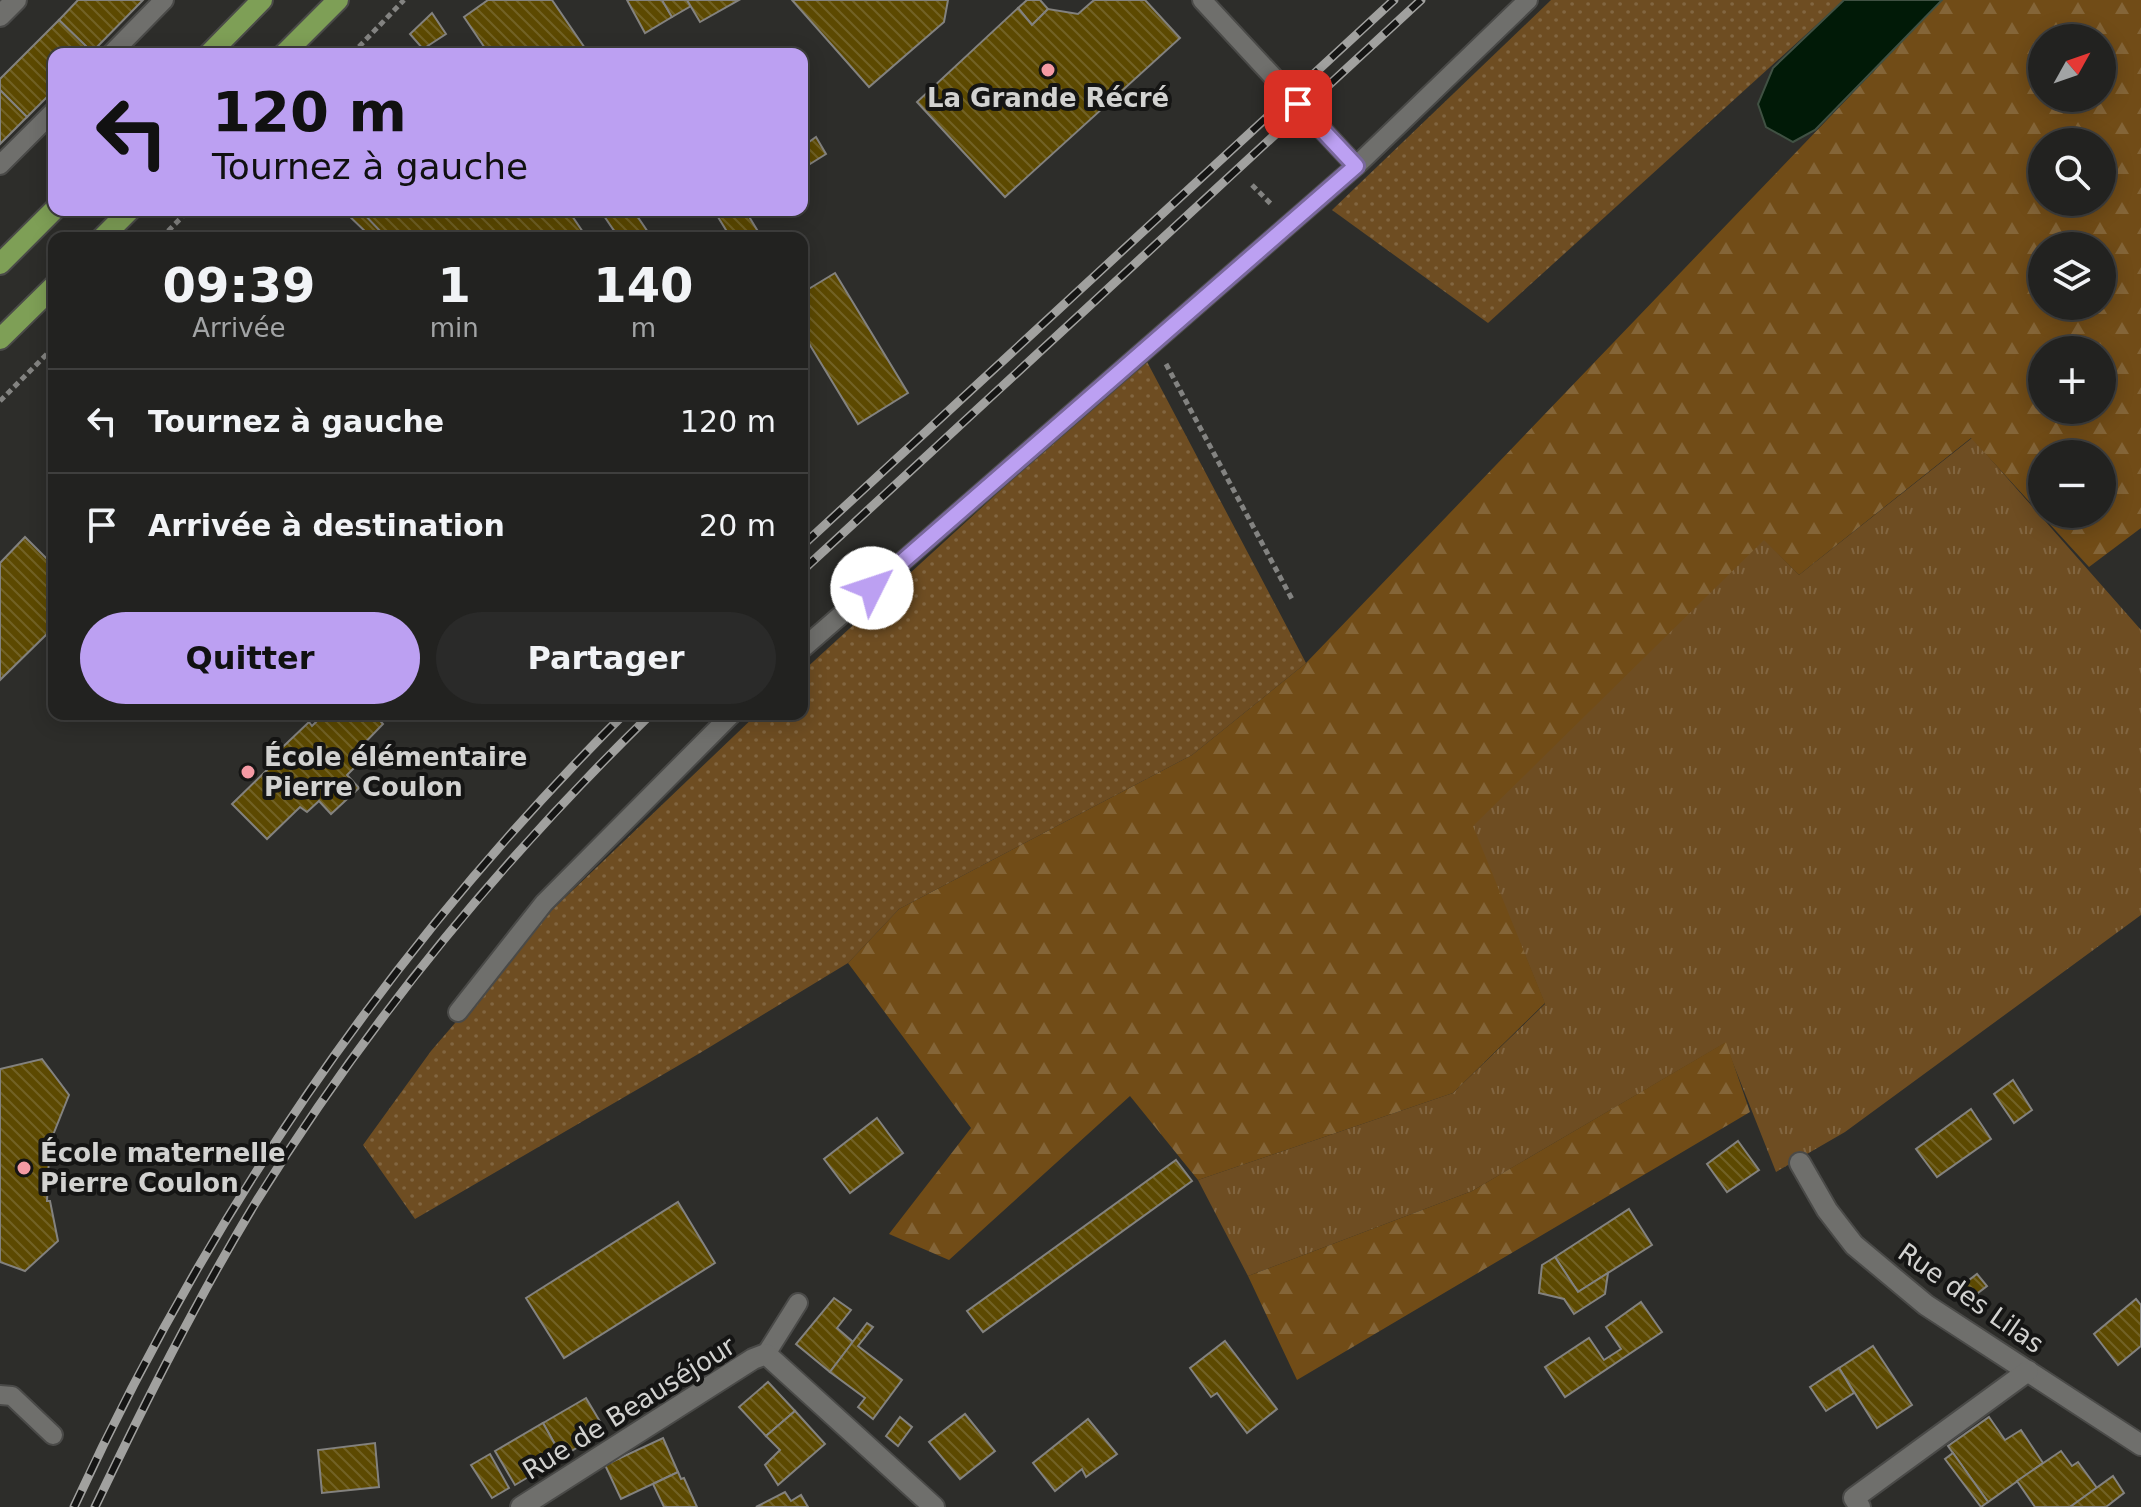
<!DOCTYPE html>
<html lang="fr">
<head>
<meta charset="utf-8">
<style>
	:root { --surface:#222220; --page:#2a2a29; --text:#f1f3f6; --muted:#a2a4a5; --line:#3f3f3e; --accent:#bca0f2 }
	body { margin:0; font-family:"DejaVu Sans",sans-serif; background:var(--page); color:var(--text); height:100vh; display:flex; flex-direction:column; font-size:30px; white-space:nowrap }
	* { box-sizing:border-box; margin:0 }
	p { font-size:26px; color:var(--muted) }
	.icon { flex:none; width:44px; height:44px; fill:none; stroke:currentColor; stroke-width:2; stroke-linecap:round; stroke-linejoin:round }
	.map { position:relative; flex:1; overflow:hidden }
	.sheet { position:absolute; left:48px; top:232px; width:760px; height:488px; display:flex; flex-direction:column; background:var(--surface); border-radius:16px; box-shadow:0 4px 20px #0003,0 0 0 2px var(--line) }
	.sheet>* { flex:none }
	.banner { position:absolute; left:48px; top:48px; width:760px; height:168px; border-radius:16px; box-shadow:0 4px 20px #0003,0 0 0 2px var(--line); background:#bca0f2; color:#111; overflow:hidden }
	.needle { width:52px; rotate:50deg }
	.controls { position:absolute; left:2028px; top:24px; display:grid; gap:16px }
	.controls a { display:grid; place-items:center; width:88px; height:88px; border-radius:50%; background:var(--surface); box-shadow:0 4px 20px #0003,0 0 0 2px var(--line); font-size:40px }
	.pin { position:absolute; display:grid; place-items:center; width:68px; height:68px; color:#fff; margin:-34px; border-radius:16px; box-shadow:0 4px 12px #0006 }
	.me { position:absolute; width:88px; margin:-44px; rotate:49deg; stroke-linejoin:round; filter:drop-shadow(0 0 6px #0008) }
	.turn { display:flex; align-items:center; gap:28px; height:168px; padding:0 32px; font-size:36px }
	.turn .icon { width:104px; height:104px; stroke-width:2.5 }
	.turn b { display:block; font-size:56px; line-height:68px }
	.eta { display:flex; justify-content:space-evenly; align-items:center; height:136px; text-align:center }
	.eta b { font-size:48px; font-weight:700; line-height:56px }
	.primary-button { display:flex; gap:16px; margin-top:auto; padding:16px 32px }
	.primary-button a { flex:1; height:92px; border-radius:48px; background:var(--accent); color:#111; font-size:32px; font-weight:700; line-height:92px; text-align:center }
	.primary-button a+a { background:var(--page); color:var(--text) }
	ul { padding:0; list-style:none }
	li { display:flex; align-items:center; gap:24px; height:104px; padding:0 32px; border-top:2px solid var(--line) }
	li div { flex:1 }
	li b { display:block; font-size:30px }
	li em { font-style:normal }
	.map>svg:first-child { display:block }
</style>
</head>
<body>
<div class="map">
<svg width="2141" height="1507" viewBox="0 0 2141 1507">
	<defs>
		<pattern id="grass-tufts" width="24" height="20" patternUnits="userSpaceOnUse" patternTransform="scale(2)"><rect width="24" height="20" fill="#6e4d22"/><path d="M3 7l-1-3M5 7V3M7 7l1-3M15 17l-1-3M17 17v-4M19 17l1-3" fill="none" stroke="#826641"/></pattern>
		<pattern id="forest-firs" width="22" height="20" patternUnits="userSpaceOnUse" patternTransform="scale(2)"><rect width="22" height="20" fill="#714c17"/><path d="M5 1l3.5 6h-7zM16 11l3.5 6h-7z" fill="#846538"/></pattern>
		<pattern id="garden-dots" width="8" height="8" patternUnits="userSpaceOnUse" patternTransform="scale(2)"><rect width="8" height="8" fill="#6e4d22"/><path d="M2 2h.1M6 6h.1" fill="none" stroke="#826641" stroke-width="1.8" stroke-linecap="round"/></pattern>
		<pattern id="building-back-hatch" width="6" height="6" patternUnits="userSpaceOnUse" patternTransform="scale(2)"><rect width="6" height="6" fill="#5c4901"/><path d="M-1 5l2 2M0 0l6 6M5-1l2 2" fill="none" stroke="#726225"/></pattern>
	</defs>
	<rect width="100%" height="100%" fill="#2d2d2a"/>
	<!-- grass -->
	<polygon fill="url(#grass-tufts)" points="1972,438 2141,630 2141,915 1845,1132 1776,1172 1725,1043 1472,1191 1248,1276 1198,1180 1453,1093 1545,1004 1472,826 1764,539 1799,575"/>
	<!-- forest -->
	<g fill="url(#forest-firs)" fill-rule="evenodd">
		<path d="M1942,0H2141V528L2089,567L1971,438L1799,575L1764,540L1473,826L1545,1003L1453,1093L1198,1180L1130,1096L949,1260L889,1234L971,1128L848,963L899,909L1192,755L1306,663ZM2042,38H2102V98H2042ZM2042,142H2102V202H2042ZM2042,246H2102V306H2042ZM2042,350H2102V410H2042ZM2042,454H2102V514H2042Z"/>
		<polygon points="1726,1042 1750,1112 1297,1380 1248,1276 1472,1191"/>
	</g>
	<!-- garden -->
	<g fill="url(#garden-dots)">
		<polygon points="1551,0 1844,0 1488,323 1332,210"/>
		<polygon points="1145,358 1306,663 1192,755 899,909 848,963 700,1053 415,1219 363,1145 431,1051 551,911 757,714 802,714 802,672"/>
	</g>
	<!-- water -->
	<polygon fill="#011a07" stroke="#405143" stroke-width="2" points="1844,0 1942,0 1815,130 1793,142 1766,127 1758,104 1773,68"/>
	<!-- building -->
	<g fill="url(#building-back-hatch)" stroke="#83827f" stroke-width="2">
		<polygon points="78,0 143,0 92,52 59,20"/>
		<polygon points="488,0 552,0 589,54 489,54 464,17"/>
		<polygon points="627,0 662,0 672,17 645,33"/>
		<polygon points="662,0 687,0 691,6 672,17"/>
		<polygon points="687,0 739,0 700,22"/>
		<polygon points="792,0 948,0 944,22 869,87"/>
		<polygon points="1027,0 1040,0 1048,9 1032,25 1018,8"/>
		<polygon points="1094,0 1145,0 1180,38 1005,197 917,102 1018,8 1032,25 1048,9 1078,14"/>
		<polygon points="432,13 446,34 423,49 410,34"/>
		<polygon points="59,20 92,52 54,54 54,90 27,117 0,90 0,79"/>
		<polygon points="0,90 27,117 0,144"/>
		<polygon points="816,137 826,154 802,169 802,147"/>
		<polygon points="343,210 427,210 456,238 372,238"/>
		<polygon points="360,210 568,210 587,238 381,238 384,235"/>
		<polygon points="600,210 633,210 652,238 619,238"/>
		<polygon points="729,210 745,210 762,238 731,238 718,217"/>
		<polygon points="835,273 908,393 858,424 802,332 802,293"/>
		<polygon points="25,537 50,562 54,557 54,627 0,680 0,563"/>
		<polygon points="324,714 374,714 383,724 352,756 359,763 347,775 359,788 331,814 319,801 307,812 300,807 267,839 232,804 271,766 267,762 309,722 312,726"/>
		<polygon points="42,1059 69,1095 53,1135 50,1134 47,1201 50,1201 58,1241 25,1271 0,1262 0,1069"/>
		<polygon points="2013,1080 2032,1110 2014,1123 1994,1094"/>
		<polygon points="1971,1109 1991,1139 1937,1177 1916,1149"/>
		<polygon points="877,1118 903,1153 850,1193 824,1159"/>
		<polygon points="1738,1141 1759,1170 1727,1192 1707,1164"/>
		<polygon points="1176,1160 1192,1181 983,1332 967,1311"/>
		<polygon points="678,1202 715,1263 564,1358 526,1298"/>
		<polygon points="1629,1209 1652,1245 1578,1292 1555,1257"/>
		<polygon points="1555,1257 1578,1292 1608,1273 1605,1294 1574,1314 1564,1299 1539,1293 1542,1265"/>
		<polygon points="1977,1274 1987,1286 1966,1302 1956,1290"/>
		<polygon points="834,1298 851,1310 837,1328 853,1342 830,1372 796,1344"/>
		<polygon points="2136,1299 2141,1305 2141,1346 2118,1365 2094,1334"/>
		<polygon points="1641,1302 1662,1332 1565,1397 1545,1367 1589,1338 1604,1360 1621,1349 1606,1327"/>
		<polygon points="867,1323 873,1327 858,1346 902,1380 873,1419 858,1407 865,1398 830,1372"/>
		<polygon points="1225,1341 1277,1409 1247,1433 1217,1393 1211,1397 1190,1368"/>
		<polygon points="1873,1346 1912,1405 1877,1428 1839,1368"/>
		<polygon points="1839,1368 1854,1393 1826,1411 1810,1387"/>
		<polygon points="768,1382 795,1411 766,1436 739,1407"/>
		<polygon points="586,1398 605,1430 562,1457 543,1423"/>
		<polygon points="795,1411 825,1444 778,1485 765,1465 780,1450 766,1436"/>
		<polygon points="965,1414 995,1451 960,1479 929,1442"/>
		<polygon points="900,1417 912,1427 898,1446 886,1436"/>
		<polygon points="1989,1417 2005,1440 2021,1430 2043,1463 1988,1502 1948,1446"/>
		<polygon points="1088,1419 1117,1454 1086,1477 1082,1469 1055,1491 1033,1463"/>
		<polygon points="543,1423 562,1457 515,1485 495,1451"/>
		<polygon points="663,1438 678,1472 621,1499 605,1465"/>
		<polygon points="375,1443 379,1487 322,1493 318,1450"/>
		<polygon points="2061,1451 2072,1466 2078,1462 2097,1488 2070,1507 2035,1507 2017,1481"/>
		<polygon points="1953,1453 1988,1502 1981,1507 1945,1459"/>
		<polygon points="490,1454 509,1488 492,1498 471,1465"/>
		<polygon points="678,1472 681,1479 684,1478 697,1507 664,1507 653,1484"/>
		<polygon points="2113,1476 2124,1493 2106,1507 2070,1507"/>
		<polygon points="785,1492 791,1501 801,1495 808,1507 756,1507"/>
	</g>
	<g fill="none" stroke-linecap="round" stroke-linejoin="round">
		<!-- lane casing -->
		<g stroke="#4a4a48" stroke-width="22">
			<g id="lane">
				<polyline points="1202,0 1356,166"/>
				<polyline points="111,54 164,0"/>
				<polyline points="0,165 54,111"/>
				<polyline points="802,649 1356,166 1528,0"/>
				<polyline points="458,1012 544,903 732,714"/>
				<polyline points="766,1354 798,1303"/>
				<polyline points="0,1395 12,1396 53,1435"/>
			</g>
		</g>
		<!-- street casing -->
		<g stroke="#4a4a48" stroke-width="24">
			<g id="street">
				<polyline points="0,16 16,0"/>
				<polyline points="1800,1163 1827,1210 1854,1245 1926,1305 2141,1445"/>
				<polyline points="521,1507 753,1359 766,1354 934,1507"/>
				<polyline points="1860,1507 1854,1498 2028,1371"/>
			</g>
		</g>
		<!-- primary casing -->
		<g stroke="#4a4a48" stroke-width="24">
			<g id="primary">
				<polyline points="209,54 262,0"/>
				<polyline points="284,54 338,0"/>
				<polyline points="102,238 130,210"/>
				<polyline points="0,264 54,210"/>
				<polyline points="0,339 54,286"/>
			</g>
		</g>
		<!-- path -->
		<g stroke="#838381" stroke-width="5" stroke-dasharray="6 4" stroke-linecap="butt">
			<polyline points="352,54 404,0"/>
			<polyline points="1252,185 1273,206"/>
			<polyline points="161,238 189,210"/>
			<polyline points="1166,364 1293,601"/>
			<polyline points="0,401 54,347"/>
		</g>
		<!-- lane -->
		<use href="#lane" stroke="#6f6f6c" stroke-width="18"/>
		<!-- street -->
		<use href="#street" stroke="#6f6f6c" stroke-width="20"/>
		<!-- primary -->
		<use href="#primary" stroke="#7e9f56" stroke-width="20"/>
		<!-- rail casing -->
		<g stroke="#a1a19f" stroke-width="9">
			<g id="rail">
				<polyline points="802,546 1394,0"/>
				<polyline points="802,571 1421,0"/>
				<path d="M74,1507C210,1211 393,944 624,714"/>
				<path d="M95,1507C145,1403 196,1301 256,1202C366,1025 502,859 651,714"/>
			</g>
		</g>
		<!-- rail -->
		<use href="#rail" stroke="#151514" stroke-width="6" stroke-dasharray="18" stroke-linecap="butt"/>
	</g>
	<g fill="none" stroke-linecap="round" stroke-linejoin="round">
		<!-- route casing -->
		<g stroke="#7a689d" stroke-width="20">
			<polyline id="route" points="872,588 1356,166 1298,104"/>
		</g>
		<!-- route -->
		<use href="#route" stroke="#bca0f2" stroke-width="14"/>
	</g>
	<!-- markers -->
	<g fill="#f49aa4" stroke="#151514" stroke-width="3">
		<circle cx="1048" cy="70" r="8"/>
		<circle cx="248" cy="772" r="8"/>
		<circle cx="24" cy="1168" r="8"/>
	</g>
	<g text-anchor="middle" stroke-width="8" stroke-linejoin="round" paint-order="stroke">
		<!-- poi labels -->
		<g font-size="26" font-weight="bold" fill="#d2d2d0" stroke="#151514" text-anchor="start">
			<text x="1048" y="107" text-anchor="middle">La Grande Récré</text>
			<text x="264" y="766">École élémentaire<tspan x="264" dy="30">Pierre Coulon</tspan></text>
			<text x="40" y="1162">École maternelle<tspan x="40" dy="30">Pierre Coulon</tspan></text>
		</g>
		<!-- street labels -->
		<g font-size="26" fill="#d2d2d0" stroke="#151514">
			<text transform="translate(1971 1298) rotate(35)" y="9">Rue des Lilas</text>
			<text transform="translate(629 1408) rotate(-32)" y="9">Rue de Beauséjour</text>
		</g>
	</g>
</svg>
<div class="controls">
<a><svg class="needle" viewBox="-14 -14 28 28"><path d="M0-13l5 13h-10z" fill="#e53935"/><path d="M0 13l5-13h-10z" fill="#a2a4a5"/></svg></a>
<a><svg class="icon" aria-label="search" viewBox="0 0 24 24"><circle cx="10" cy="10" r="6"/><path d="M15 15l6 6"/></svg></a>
<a><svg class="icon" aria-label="layers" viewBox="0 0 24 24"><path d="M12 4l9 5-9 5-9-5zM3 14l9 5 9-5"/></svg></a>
<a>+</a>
<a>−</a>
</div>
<div class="pin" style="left:1298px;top:104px;background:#d93025"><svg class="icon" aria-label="arrive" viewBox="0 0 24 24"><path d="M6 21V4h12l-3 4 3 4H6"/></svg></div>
<svg class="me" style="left:872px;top:588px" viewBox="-20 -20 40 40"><circle r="19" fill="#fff"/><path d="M0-13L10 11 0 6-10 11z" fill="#bca0f2"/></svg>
<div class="banner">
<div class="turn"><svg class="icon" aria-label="left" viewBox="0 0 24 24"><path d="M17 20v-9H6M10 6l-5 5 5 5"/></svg><div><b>120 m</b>Tournez à gauche</div></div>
</div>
<section class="sheet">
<div class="eta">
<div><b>09:39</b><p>Arrivée</p></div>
<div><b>1</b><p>min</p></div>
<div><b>140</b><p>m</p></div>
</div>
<ul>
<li><svg class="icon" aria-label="left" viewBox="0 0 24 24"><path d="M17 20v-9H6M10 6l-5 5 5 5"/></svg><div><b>Tournez à gauche</b></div><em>120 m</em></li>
<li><svg class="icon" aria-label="arrive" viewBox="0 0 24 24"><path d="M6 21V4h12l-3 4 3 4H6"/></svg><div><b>Arrivée à destination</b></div><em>20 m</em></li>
</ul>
<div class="primary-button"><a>Quitter</a><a>Partager</a></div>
</section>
</div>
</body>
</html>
